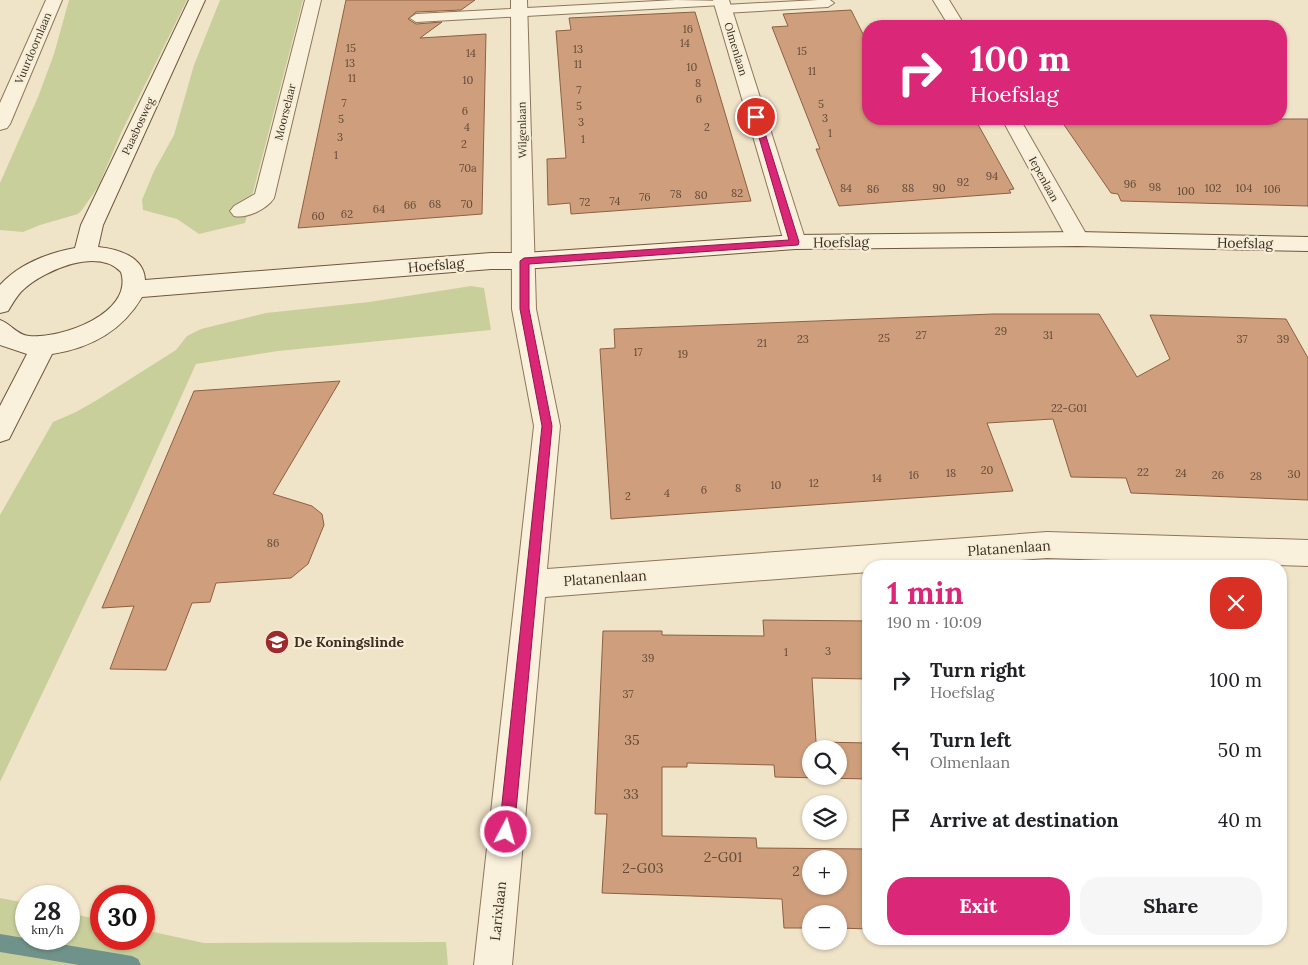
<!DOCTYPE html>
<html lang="en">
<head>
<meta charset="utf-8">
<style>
	:root { --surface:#fff; --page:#f6f6f6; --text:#202124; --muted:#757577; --accent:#db2777 }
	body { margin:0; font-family:Lora,serif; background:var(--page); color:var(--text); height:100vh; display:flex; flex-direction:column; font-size:19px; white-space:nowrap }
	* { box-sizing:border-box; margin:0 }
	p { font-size:16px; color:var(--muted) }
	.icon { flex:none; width:28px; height:28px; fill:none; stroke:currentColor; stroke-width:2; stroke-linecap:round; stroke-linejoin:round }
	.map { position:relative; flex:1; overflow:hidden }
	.side { position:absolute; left:862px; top:560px; width:425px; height:385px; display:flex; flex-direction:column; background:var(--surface); border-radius:20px; box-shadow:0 1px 4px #0004 }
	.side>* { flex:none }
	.hud { position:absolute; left:862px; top:20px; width:425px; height:105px; border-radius:20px; box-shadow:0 1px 4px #0004; background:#db2777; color:#fff; overflow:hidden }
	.tools { position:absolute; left:802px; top:740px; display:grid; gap:10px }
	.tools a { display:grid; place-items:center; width:45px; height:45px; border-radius:50%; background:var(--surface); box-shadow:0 1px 4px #0004; font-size:25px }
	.speed { position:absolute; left:15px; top:885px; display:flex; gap:10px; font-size:25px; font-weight:700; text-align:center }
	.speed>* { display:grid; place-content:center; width:65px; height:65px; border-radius:50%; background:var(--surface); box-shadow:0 1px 4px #0004; line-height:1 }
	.speed small { font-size:12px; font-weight:400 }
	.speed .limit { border:8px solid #d22; background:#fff; color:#111 }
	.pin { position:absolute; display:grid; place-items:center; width:42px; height:42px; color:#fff; margin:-21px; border:2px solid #fff; border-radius:50%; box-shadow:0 1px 5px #0007 }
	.me { position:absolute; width:55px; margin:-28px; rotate:6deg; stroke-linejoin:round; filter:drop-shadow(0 0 4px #0008) }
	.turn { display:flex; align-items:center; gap:18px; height:105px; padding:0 25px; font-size:22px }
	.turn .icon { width:65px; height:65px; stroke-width:2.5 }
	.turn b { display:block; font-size:35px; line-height:42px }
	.round { display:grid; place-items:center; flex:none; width:52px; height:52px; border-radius:20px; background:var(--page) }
	.summary { display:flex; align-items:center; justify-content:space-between; height:85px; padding:0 25px }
	h1 { font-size:30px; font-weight:800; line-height:38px; color:var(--accent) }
	.primary-button { display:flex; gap:10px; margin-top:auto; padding:10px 25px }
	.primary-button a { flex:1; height:58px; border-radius:20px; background:var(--accent); color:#fff; font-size:20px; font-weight:800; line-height:58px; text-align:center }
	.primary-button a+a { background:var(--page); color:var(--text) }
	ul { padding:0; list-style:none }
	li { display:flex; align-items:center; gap:15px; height:70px; padding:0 25px }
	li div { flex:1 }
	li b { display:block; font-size:19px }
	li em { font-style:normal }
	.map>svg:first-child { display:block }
</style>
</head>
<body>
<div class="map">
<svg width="1308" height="965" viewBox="0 0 1308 965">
	<rect width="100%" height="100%" fill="#f0e4c8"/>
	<!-- green -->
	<g fill="#c9cf9b">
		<polygon points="69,0 187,0 122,131 98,187 82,210 78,214 40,225 23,232 0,230 0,183 38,97 54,54"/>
		<polygon points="220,0 303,0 245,223 199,234 177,219 143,210 142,200 154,171 174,135 194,65"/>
		<polygon points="471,286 484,288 491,330 278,351 196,364 133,503 0,782 0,515 53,422 76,412 97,400 176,350 187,336 201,329 266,313 369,302"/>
		<polygon points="0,898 26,903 26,939 69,939 69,913 101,920 101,939 144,939 144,930 204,943 446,942 448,965 0,965"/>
	</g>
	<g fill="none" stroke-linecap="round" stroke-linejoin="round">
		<!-- stream -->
		<polygon fill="#6f938a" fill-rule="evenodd" points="0,934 132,956 138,959 141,965 79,965 0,952"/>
	</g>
	<!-- building -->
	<g fill="#cf9f7d" stroke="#8d5f41" fill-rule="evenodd">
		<polygon points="346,0 475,0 461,10 416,12 408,19 416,24 442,22 420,38 486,34 482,214 298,228"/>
		<polygon points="851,10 869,46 869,119 975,119 1014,189 1009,190 1011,193 839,206 816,149 820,149 772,27 788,26 783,14"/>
		<polygon points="695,12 751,201 571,214 570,203 548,205 547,159 566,158 556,31 571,30 569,18"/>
		<polygon points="1060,119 1308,119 1308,206 1121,201 1118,194 1111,193"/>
		<polygon points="993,314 1099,314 1137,377 1170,359 1150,315 1286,319 1308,358 1308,500 1131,493 1126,478 1071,477 1053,419 987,423 1013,491 611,519 600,349 615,348 614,329"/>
		<polygon points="340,381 273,494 312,506 322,514 324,525 308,564 291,578 216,583 210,602 192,603 166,670 110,669 134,606 102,608 194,391"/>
		<path d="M763,620L869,621V679L812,678L816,742L869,743V779L775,777L774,765L687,763V767H662V836L756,838L757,848L869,849V929L839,928V914H811V928H784L782,899L602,893L607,814H595L603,631H662V635L764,636ZM811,749H839V776H811ZM811,859H839V886H811Z"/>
	</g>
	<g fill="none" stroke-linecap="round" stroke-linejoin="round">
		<!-- lane casing -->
		<g stroke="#8d765c" stroke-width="2">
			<g id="lane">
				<polygon points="676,0 728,1 722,5 416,22 410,18 416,14"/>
				<polygon points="818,0 830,0 834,3 828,7 724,13 718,9 724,5"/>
			</g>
		</g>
		<!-- street casing -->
		<g stroke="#8d765c" stroke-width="2">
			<g id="street">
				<polygon points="46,0 62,0 10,124 7,128 0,130 0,103"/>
				<path d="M305,0H321L274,198C267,209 247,219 234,216L230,211L234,206L255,194Z"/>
				<polygon points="511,0 527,0 536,309 560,426 547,569 1047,532 1308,540 1308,566 1047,558 939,566 869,566 869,572 545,597 512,965 474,965 534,426 512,309"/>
				<polygon points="713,0 729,0 806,242 803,247 795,249 787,247 784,242"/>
				<polygon points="933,0 949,0 965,26 949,26"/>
				<polygon points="1002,119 1020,119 1089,239 1086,244 1078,246 1070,244"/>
			</g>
		</g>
		<!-- secondary casing -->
		<g stroke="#6f573f" stroke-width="2">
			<path id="secondary" d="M189,0H205L103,225L98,247C117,249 144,256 145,280L491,253H524L795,235L1078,232L1308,237V251L1078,246L795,249L524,269H491L142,297C122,331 91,348 52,354L9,439L0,442V406L27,354L0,345V320C11,324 17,335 29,336C60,339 134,314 121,272C98,247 45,270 24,289C17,295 13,303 8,311L0,313V285C19,264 48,253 75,248L81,225Z"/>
		</g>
		<!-- lane -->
		<use href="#lane" fill="#faf1dc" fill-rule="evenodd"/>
		<!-- street -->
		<use href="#street" fill="#faf1dc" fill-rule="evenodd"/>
		<!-- secondary -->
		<use href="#secondary" fill="#faf1dc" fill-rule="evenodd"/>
	</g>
	<!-- route -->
	<polygon fill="#db2777" stroke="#8e194d" points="756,114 760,117 799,242 798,245 529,264 529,309 552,426 514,832 511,837 506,839 501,837 499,832 542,426 520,309 520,261 524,258 789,240 753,117"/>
	<!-- icons -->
	<defs>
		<g id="school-disc" transform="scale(1.25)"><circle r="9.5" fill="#9e2a2b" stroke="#f7eed8"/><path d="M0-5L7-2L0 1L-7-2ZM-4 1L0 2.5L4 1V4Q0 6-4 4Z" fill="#fff"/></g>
	</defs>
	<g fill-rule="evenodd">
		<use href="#school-disc" x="277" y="642"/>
	</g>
	<g text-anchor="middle" stroke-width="4.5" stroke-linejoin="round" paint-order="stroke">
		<!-- number labels -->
		<g font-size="11" fill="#624a37">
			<text x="688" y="33">16</text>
			<text x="685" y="47">14</text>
			<text x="351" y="52">15</text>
			<text x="578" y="53">13</text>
			<text x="802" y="55">15</text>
			<text x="471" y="57">14</text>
			<text x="350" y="67">13</text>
			<text x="578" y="68">11</text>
			<text x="692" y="71">10</text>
			<text x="812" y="75">11</text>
			<text x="352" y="82">11</text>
			<text x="468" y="84">10</text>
			<text x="698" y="87">8</text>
			<text x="579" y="94">7</text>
			<text x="699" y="103">6</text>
			<text x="344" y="107">7</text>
			<text x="821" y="108">5</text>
			<text x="579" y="110">5</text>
			<text x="465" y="115">6</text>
			<text x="825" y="122">3</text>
			<text x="341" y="123">5</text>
			<text x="581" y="126">3</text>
			<text x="467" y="131">4</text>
			<text x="707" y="131">2</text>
			<text x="830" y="137">1</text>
			<text x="340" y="141">3</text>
			<text x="583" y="143">1</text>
			<text x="464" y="148">2</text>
			<text x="336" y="159">1</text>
			<text x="468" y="172">70a</text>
			<text x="992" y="180">94</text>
			<text x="963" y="186">92</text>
			<text x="1130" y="188">96</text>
			<text x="1155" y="191">98</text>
			<text x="846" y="192">84</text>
			<text x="908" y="192">88</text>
			<text x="939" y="192">90</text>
			<text x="1213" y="192">102</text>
			<text x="1244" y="192">104</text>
			<text x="873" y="193">86</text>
			<text x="1272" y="193">106</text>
			<text x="1186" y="195">100</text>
			<text x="737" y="197">82</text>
			<text x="676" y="198">78</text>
			<text x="701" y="199">80</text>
			<text x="645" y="201">76</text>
			<text x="615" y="205">74</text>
			<text x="585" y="206">72</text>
			<text x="435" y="208">68</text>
			<text x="467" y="208">70</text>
			<text x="410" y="209">66</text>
			<text x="379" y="213">64</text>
			<text x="347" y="218">62</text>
			<text x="318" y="220">60</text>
			<text x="1001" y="335">29</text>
			<text x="921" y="339">27</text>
			<text x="1048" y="339">31</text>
			<text x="884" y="342">25</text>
			<text x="803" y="343">23</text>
			<text x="1242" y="343">37</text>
			<text x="1283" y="343">39</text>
			<text x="762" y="347">21</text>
			<text x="638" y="356">17</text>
			<text x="683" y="358">19</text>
			<text x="1069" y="412">22-G01</text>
			<text x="987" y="474">20</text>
			<text x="1143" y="476">22</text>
			<text x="951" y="477">18</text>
			<text x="1181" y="477">24</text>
			<text x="1294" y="478">30</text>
			<text x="914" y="479">16</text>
			<text x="1218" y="479">26</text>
			<text x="1256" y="480">28</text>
			<text x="877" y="482">14</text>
			<text x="814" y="487">12</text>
			<text x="776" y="489">10</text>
			<text x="738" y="492">8</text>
			<text x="704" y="494">6</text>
			<text x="667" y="497">4</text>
			<text x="628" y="500">2</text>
			<text x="273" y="547">86</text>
			<text x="828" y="655">3</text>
			<text x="786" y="656">1</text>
			<text x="648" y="662">39</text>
			<text x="628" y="698">37</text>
		</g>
		<!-- far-street labels -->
		<g font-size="11" fill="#3d2e20" stroke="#f7eed8">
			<text transform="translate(33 48) rotate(-67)" y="4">Vuurdoornlaan</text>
			<text transform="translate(736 49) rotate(73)" y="4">Olmenlaan</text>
			<text transform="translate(285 112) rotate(-76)" y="4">Moorselaar</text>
			<text transform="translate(138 126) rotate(-65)" y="4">Paasbosweg</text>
			<text transform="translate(522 130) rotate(-91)" y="4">Wilgenlaan</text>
			<text transform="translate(1044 179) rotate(61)" y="4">Iepenlaan</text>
		</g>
		<!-- street labels -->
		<g font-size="14" fill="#3d2e20" stroke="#f7eed8">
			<text transform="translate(841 242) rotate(-1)" y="5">Hoefslag</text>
			<text transform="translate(1245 243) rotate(1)" y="5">Hoefslag</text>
			<text transform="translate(436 265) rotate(-5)" y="5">Hoefslag</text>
			<text transform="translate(1009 548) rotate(-4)" y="5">Platanenlaan</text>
			<text transform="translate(605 578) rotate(-4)" y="5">Platanenlaan</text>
			<text transform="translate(498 911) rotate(-84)" y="5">Larixlaan</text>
		</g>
		<!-- poi labels -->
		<g font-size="14" font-weight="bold" fill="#3d2e20" stroke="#f7eed8" text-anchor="start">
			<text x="294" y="647">De Koningslinde</text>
		</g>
		<!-- near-number labels -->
		<g font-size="14" fill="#624a37">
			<text x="632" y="745">35</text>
			<text x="631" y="799">33</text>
			<text x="723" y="862">2-G01</text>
			<text x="643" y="873">2-G03</text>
			<text x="796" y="876">2</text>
		</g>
	</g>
</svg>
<div class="tools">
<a><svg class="icon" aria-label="search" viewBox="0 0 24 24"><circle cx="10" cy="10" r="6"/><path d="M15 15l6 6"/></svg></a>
<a><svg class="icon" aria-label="layers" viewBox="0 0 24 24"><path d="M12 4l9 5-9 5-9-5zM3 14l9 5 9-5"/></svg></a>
<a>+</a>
<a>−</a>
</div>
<div class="speed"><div>28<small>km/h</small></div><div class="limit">30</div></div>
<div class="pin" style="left:756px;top:117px;background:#d93025"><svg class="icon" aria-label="arrive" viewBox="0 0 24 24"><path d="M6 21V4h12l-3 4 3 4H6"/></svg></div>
<svg class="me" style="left:506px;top:832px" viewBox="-20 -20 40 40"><circle r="17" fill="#db2777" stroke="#fff" stroke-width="3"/><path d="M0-11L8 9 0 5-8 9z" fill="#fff"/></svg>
<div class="hud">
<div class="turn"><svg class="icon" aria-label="right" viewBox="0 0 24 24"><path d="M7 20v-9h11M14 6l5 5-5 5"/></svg><div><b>100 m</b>Hoefslag</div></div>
</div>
<section class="side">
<div class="summary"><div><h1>1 min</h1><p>190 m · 10:09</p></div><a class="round" style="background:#d93025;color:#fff"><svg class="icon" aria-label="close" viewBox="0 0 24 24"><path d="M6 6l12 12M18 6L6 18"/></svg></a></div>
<ul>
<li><svg class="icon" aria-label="right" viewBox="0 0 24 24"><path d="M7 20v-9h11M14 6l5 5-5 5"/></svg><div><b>Turn right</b><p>Hoefslag</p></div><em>100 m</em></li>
<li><svg class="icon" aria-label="left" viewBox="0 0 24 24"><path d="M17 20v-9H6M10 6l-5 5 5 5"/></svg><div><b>Turn left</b><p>Olmenlaan</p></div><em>50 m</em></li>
<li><svg class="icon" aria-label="arrive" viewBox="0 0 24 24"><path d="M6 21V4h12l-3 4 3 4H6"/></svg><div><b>Arrive at destination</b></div><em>40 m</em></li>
</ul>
<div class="primary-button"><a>Exit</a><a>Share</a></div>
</section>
</div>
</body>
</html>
